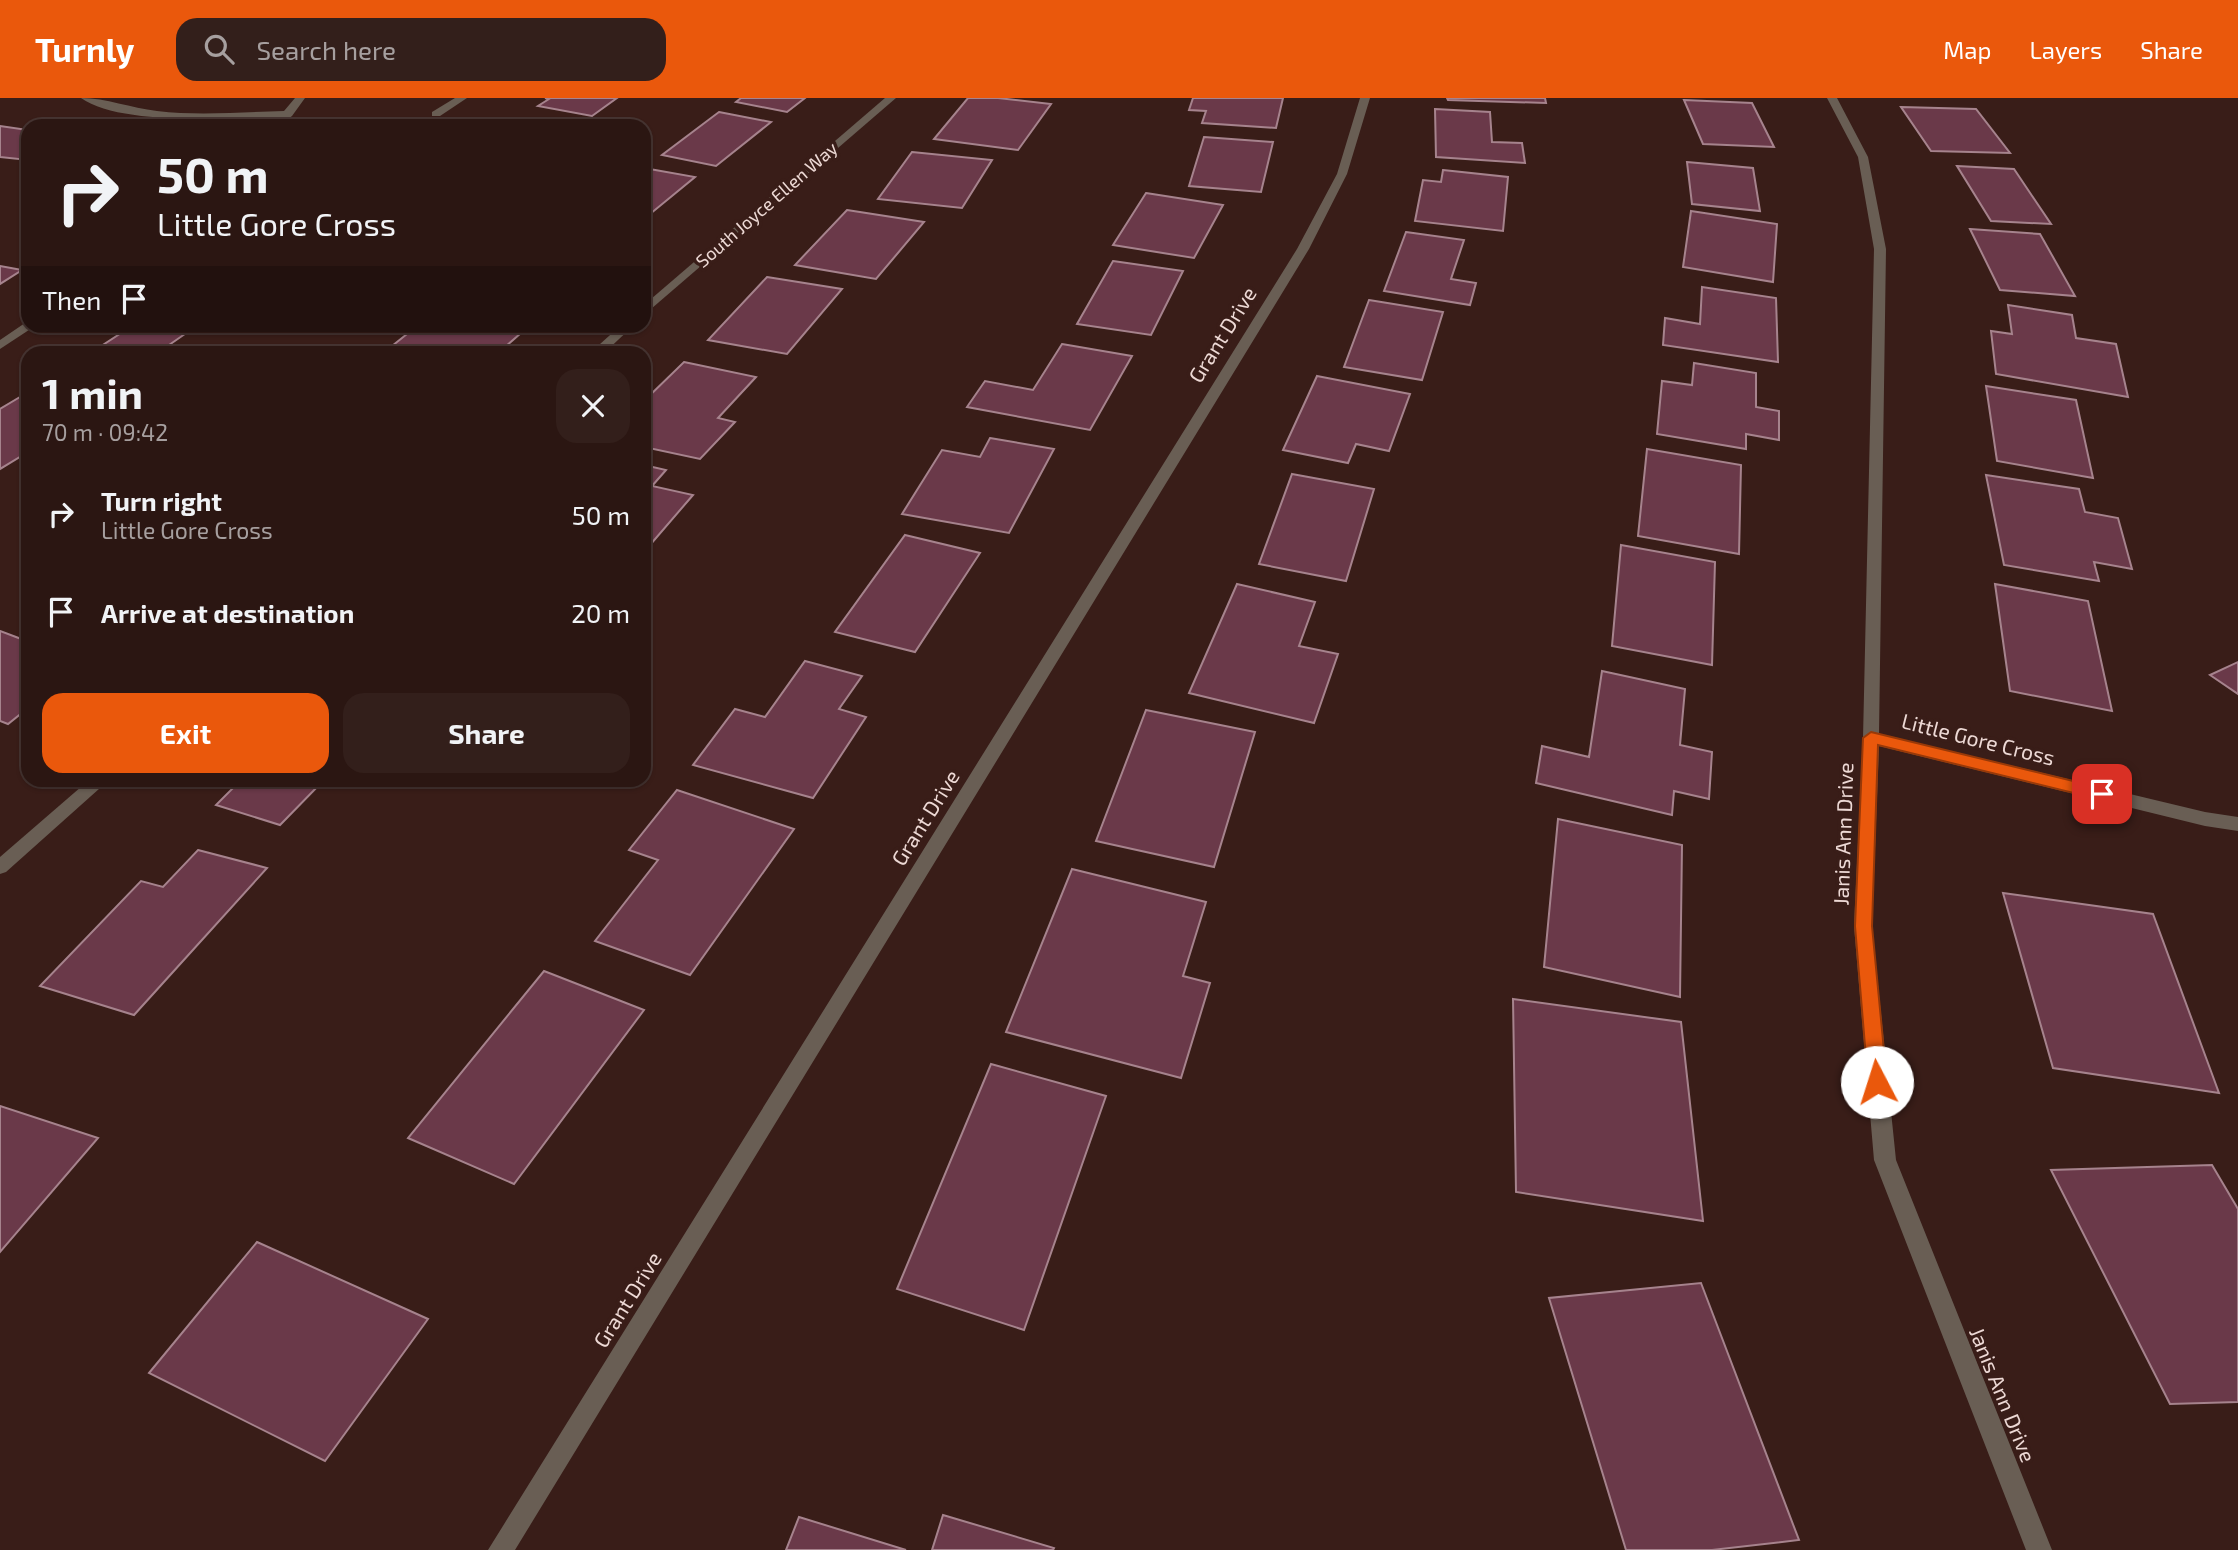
<!DOCTYPE html>
<html lang="en">
<head>
<meta charset="utf-8">
<style>
	:root { --surface:#2b1612; --page:#331f1b; --text:#f1f3f6; --muted:#a69f9f; --line:#473532; --accent:#ea580c }
	body { margin:0; font-family:"Exo 2",sans-serif; background:var(--page); color:var(--text); height:100vh; display:flex; flex-direction:column; font-size:26px; white-space:nowrap }
	* { box-sizing:border-box; margin:0 }
	p { font-size:23px; color:var(--muted) }
	.icon { flex:none; width:38px; height:38px; fill:none; stroke:currentColor; stroke-width:2; stroke-linecap:round; stroke-linejoin:round }
	.map { position:relative; flex:1; overflow:hidden }
	.side { position:absolute; left:21px; top:248px; width:630px; height:441px; display:flex; flex-direction:column; background:var(--surface); border-radius:21px; box-shadow:0 2px 5px #0004,0 0 0 2px var(--line) }
	.side>* { flex:none }
	.guide { position:absolute; left:21px; top:21px; width:630px; height:214px; border-radius:21px; box-shadow:0 2px 5px #0004,0 0 0 2px var(--line); background:#2b1612; color:var(--text); overflow:hidden }
	.pin { position:absolute; display:grid; place-items:center; width:60px; height:60px; color:#fff; margin:-30px; border-radius:14px; box-shadow:0 4px 10px #0006 }
	.me { position:absolute; width:77px; margin:-38px; rotate:355deg; stroke-linejoin:round; filter:drop-shadow(0 0 5px #0008) }
	.turn { display:flex; align-items:center; gap:24px; height:147px; padding:0 21px; font-size:32px }
	.turn .icon { width:91px; height:91px; stroke-width:2.5 }
	.turn b { display:block; font-size:49px; line-height:60px }
	.then { display:flex; align-items:center; height:66px; padding:0 21px; background:#0003; gap:14px; font-size:26px }
	.round { display:grid; place-items:center; flex:none; width:74px; height:74px; border-radius:21px; background:var(--page) }
	.head { display:flex; align-items:center; justify-content:space-between; height:119px; padding:0 21px }
	h1 { font-size:42px; font-weight:700; line-height:52px }
	.primary-button { display:flex; gap:14px; margin-top:auto; padding:14px 21px }
	.primary-button a { flex:1; height:80px; border-radius:21px; background:var(--accent); color:#fff; font-size:28px; font-weight:700; line-height:80px; text-align:center }
	.primary-button a+a { background:var(--page); color:var(--text) }
	ul { padding:0; list-style:none }
	li { display:flex; align-items:center; gap:21px; height:98px; padding:0 21px }
	li div { flex:1 }
	li b { display:block; font-size:26px }
	li em { font-style:normal }
	header { display:flex; align-items:center; gap:42px; box-sizing:border-box; height:98px; padding:0 35px; background:var(--accent); color:#fff }
	header strong { font-size:33px }
	nav { display:flex; gap:38px; margin-inline-start:auto; font-size:24px }
	.search { width:490px; height:63px; background:var(--page); display:flex; align-items:center; gap:18px; box-sizing:border-box; padding:0 24px; border-radius:21px; color:var(--muted); font-size:26px }
	.map>svg:first-child { display:block }
</style>
</head>
<body>
<header>
<strong>Turnly</strong>
<div class="search"><svg class="icon" aria-label="search" viewBox="0 0 24 24"><circle cx="10" cy="10" r="6"/><path d="M15 15l6 6"/></svg>Search here</div>
<nav><a>Map</a><a>Layers</a><a>Share</a></nav>
</header>
<div class="map">
<svg width="2238" height="1452" viewBox="0 0 2238 1452">
	<rect width="100%" height="100%" fill="#391d18"/>
	<!-- building -->
	<g fill="#6a3949" stroke="#a6838d" stroke-width="2">
		<polygon points="545,0 617,0 592,18 538,8 549,1"/>
		<polygon points="741,0 805,0 787,14 736,4"/>
		<polygon points="968,0 998,0 1051,6 1018,52 934,41"/>
		<polygon points="1193,0 1283,0 1276,30 1202,25 1206,13 1189,12"/>
		<polygon points="1447,0 1545,0 1546,5 1448,2"/>
		<polygon points="1684,2 1752,5 1774,49 1703,46"/>
		<polygon points="1901,9 1976,11 2010,55 1931,53"/>
		<polygon points="1435,11 1490,14 1492,44 1522,45 1525,65 1436,59"/>
		<polygon points="719,14 771,24 716,68 662,57"/>
		<polygon points="0,28 28,32 28,62 0,59"/>
		<polygon points="1204,39 1273,44 1261,94 1189,88"/>
		<polygon points="912,54 992,62 962,110 878,101"/>
		<polygon points="1687,64 1753,70 1760,113 1692,106"/>
		<polygon points="1957,68 2014,71 2051,126 1991,123"/>
		<polygon points="644,70 695,79 644,121"/>
		<polygon points="1443,72 1508,79 1503,133 1415,123 1423,82 1441,84"/>
		<polygon points="1146,95 1223,107 1194,160 1113,147"/>
		<polygon points="847,112 924,124 876,181 795,167"/>
		<polygon points="1691,113 1777,126 1773,184 1683,169"/>
		<polygon points="1970,131 2040,136 2075,198 2000,192"/>
		<polygon points="1406,134 1464,142 1451,181 1476,185 1470,207 1384,193"/>
		<polygon points="1113,163 1183,173 1151,237 1077,226"/>
		<polygon points="0,168 22,172 0,186"/>
		<polygon points="767,179 842,191 787,256 708,242"/>
		<polygon points="1702,189 1776,200 1778,264 1663,247 1665,220 1700,226"/>
		<polygon points="1369,202 1443,214 1422,282 1344,269"/>
		<polygon points="2008,207 2072,217 2076,240 2116,246 2128,299 1996,276 1991,233 2012,236"/>
		<polygon points="132,228 188,228 195,229 156,256 89,256"/>
		<polygon points="417,228 440,231 444,228 529,228 497,256 382,256"/>
		<polygon points="1062,246 1132,258 1090,332 967,309 985,283 1033,292"/>
		<polygon points="684,264 756,279 718,320 735,324 700,361 644,349 644,303"/>
		<polygon points="1694,265 1756,275 1756,309 1779,313 1779,342 1746,336 1746,351 1657,336 1662,283 1692,287"/>
		<polygon points="1317,278 1410,296 1389,353 1356,346 1348,365 1283,352"/>
		<polygon points="1986,288 2076,302 2093,380 1997,363"/>
		<polygon points="25,296 28,297 28,354 0,371 0,311"/>
		<polygon points="990,340 1054,351 1009,435 902,416 942,352 980,359"/>
		<polygon points="1647,351 1741,367 1739,456 1638,438"/>
		<polygon points="644,367 666,372 652,388 693,397 644,454"/>
		<polygon points="1292,376 1374,391 1346,483 1259,466"/>
		<polygon points="1986,377 2079,391 2085,414 2118,420 2132,471 2094,464 2099,483 2004,467"/>
		<polygon points="905,437 980,455 915,554 835,534"/>
		<polygon points="1621,447 1715,464 1712,567 1612,548"/>
		<polygon points="1237,486 1315,504 1299,548 1338,556 1314,625 1189,595"/>
		<polygon points="1995,486 2088,503 2112,613 2010,593"/>
		<polygon points="0,533 24,542 28,539 28,610 8,626 0,623"/>
		<polygon points="805,563 862,578 839,611 866,619 813,700 693,667 735,611 765,619"/>
		<polygon points="2238,564 2238,596 2210,577"/>
		<polygon points="1602,573 1685,591 1680,647 1712,654 1709,701 1674,693 1672,717 1536,685 1542,648 1589,659"/>
		<polygon points="1146,612 1255,634 1214,769 1096,743"/>
		<polygon points="241,682 324,682 280,727 216,707"/>
		<polygon points="677,692 794,731 690,877 595,843 658,762 629,752"/>
		<polygon points="1558,721 1682,747 1680,899 1544,869"/>
		<polygon points="198,752 267,770 134,917 40,888 141,783 163,789"/>
		<polygon points="1072,771 1206,804 1183,878 1210,885 1181,980 1006,934"/>
		<polygon points="2003,795 2153,816 2219,995 2053,970"/>
		<polygon points="544,873 644,912 514,1086 408,1040"/>
		<polygon points="1513,901 1681,924 1703,1123 1516,1094"/>
		<polygon points="991,966 1106,998 1024,1232 897,1191"/>
		<polygon points="0,1008 98,1040 0,1154"/>
		<polygon points="2212,1067 2238,1111 2238,1304 2170,1306 2051,1072"/>
		<polygon points="257,1144 428,1221 325,1363 149,1275"/>
		<polygon points="1701,1185 1799,1442 1712,1452 1626,1452 1549,1200"/>
		<polygon points="943,1417 1054,1450 1053,1452 932,1452"/>
		<polygon points="799,1419 906,1452 786,1452"/>
	</g>
	<g fill="none" stroke-linecap="round" stroke-linejoin="round">
		<!-- service -->
		<polygon fill="#695e54" fill-rule="evenodd" points="455,0 467,0 440,18 432,18 432,14"/>
		<!-- minor -->
		<g fill="#695e54" fill-rule="evenodd">
			<path d="M81,0C106,0 131,10 157,13C199,18 242,14 284,13L295,0H305L292,18L280,27L275,24L279,19C230,20 120,28 81,0Z"/>
			<polygon points="885,0 896,0 644,217 644,207"/>
			<polygon points="1360,0 1370,0 1347,76 1309,151 515,1452 488,1452 1297,151 1337,76"/>
			<polygon points="1827,0 1837,0 1868,59 1886,151 1879,636 2205,714 2238,719 2238,733 2205,728 1879,648 1872,828 1896,1062 2052,1452 2026,1452 1874,1062 1854,828 1863,640 1874,151 1858,59"/>
			<polygon points="25,225 35,228 0,251 0,242"/>
			<polygon points="620,228 633,228 603,256 589,256"/>
			<polygon points="89,682 109,682 6,774 0,776 0,759"/>
		</g>
	</g>
	<!-- route -->
	<polygon fill="#ea580c" stroke="#983908" stroke-width="2" points="1871,634 2102,690 2110,696 2102,702 1878,647 1872,828 1887,984 1884,989 1877,992 1871,989 1868,984 1855,828 1863,640"/>
	<g text-anchor="middle" stroke-width="7" stroke-linejoin="round" paint-order="stroke">
		<!-- far-street labels -->
		<g font-size="18" fill="#edd9d5" stroke="#391d18">
			<text transform="translate(767 107) rotate(-41)" y="6">South Joyce Ellen Way</text>
		</g>
		<!-- street labels -->
		<g font-size="21" fill="#edd9d5" stroke="#391d18">
			<text transform="translate(1223 237) rotate(-58)" y="7">Grant Drive</text>
			<text transform="translate(1978 642) rotate(14)" y="7">Little Gore Cross</text>
			<text transform="translate(926 720) rotate(-58)" y="7">Grant Drive</text>
			<text transform="translate(1844 736) rotate(-88)" y="7">Janis Ann Drive</text>
			<text transform="translate(628 1202) rotate(-58)" y="7">Grant Drive</text>
			<text transform="translate(2002 1297) rotate(68)" y="7">Janis Ann Drive</text>
		</g>
	</g>
</svg>
<div class="pin" style="left:2102px;top:696px;background:#d93025"><svg class="icon" aria-label="arrive" viewBox="0 0 24 24"><path d="M6 21V4h12l-3 4 3 4H6"/></svg></div>
<svg class="me" style="left:1877px;top:984px" viewBox="-20 -20 40 40"><circle r="19" fill="#fff"/><path d="M0-13L10 11 0 6-10 11z" fill="#ea580c"/></svg>
<div class="guide">
<div class="turn"><svg class="icon" aria-label="right" viewBox="0 0 24 24"><path d="M7 20v-9h11M14 6l5 5-5 5"/></svg><div><b>50 m</b>Little Gore Cross</div></div>
<div class="then">Then<svg class="icon" aria-label="arrive" viewBox="0 0 24 24"><path d="M6 21V4h12l-3 4 3 4H6"/></svg></div>
</div>
<section class="side">
<div class="head"><div><h1>1 min</h1><p>70 m · 09:42</p></div><a class="round"><svg class="icon" aria-label="close" viewBox="0 0 24 24"><path d="M6 6l12 12M18 6L6 18"/></svg></a></div>
<ul>
<li><svg class="icon" aria-label="right" viewBox="0 0 24 24"><path d="M7 20v-9h11M14 6l5 5-5 5"/></svg><div><b>Turn right</b><p>Little Gore Cross</p></div><em>50 m</em></li>
<li><svg class="icon" aria-label="arrive" viewBox="0 0 24 24"><path d="M6 21V4h12l-3 4 3 4H6"/></svg><div><b>Arrive at destination</b></div><em>20 m</em></li>
</ul>
<div class="primary-button"><a>Exit</a><a>Share</a></div>
</section>
</div>
</body>
</html>
